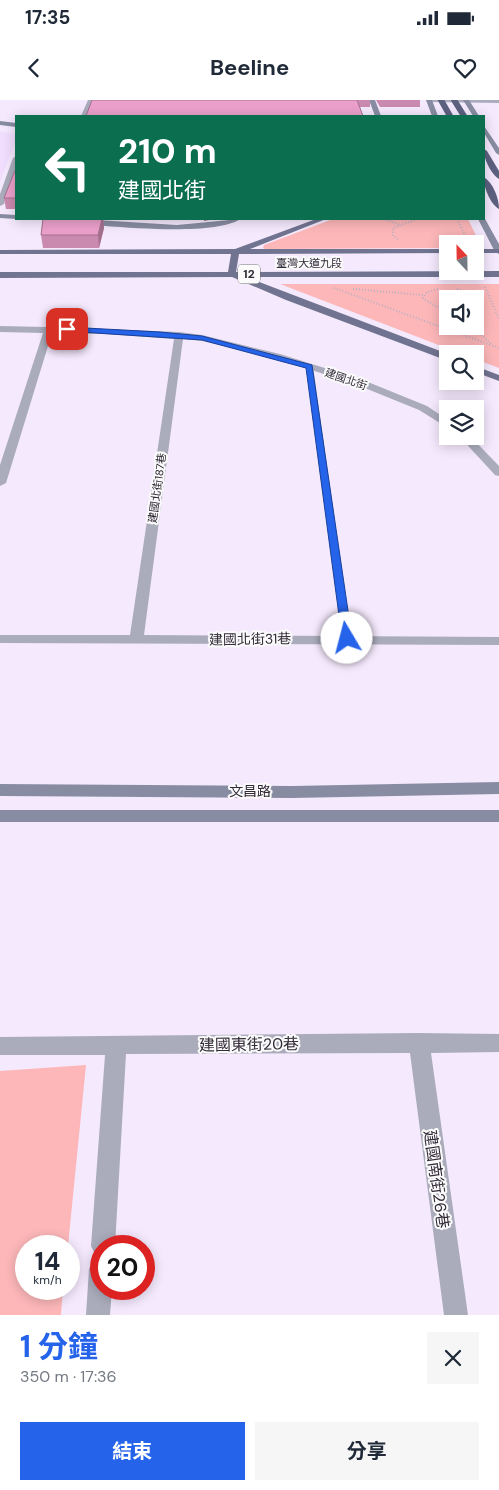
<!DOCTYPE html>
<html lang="zh-TW">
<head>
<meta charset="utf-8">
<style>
	:root { --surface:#fff; --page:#f6f6f7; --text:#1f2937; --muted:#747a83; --accent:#2563eb }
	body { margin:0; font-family:"DM Sans","Noto Sans TC",sans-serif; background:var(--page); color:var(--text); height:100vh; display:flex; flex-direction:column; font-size:19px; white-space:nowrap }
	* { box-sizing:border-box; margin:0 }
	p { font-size:16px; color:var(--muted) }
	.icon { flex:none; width:28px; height:28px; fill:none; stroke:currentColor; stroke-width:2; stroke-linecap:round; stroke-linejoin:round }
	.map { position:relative; height:1215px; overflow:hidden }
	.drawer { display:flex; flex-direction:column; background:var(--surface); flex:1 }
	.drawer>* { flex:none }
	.top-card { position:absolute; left:15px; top:15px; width:470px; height:105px; border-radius:0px; box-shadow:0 2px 12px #0003; background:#0b6e4f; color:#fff; overflow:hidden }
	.needle { width:32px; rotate:338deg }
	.controls { position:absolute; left:439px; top:135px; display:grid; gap:10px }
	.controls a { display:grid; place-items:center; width:45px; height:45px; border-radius:0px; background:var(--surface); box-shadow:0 2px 12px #0003; font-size:25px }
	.speed { position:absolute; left:15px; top:1135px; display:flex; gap:10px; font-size:25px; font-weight:700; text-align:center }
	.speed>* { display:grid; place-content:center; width:65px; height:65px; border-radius:50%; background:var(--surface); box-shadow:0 2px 12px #0003; line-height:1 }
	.speed small { font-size:12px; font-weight:400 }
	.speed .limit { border:8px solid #d22; background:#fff; color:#111 }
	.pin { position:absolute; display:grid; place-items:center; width:42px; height:42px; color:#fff; margin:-21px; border-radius:10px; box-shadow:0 2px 8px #0006 }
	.me { position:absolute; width:55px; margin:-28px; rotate:352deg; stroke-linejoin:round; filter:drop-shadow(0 0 4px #0008) }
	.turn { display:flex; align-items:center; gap:18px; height:105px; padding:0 20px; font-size:22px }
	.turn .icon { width:65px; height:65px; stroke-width:2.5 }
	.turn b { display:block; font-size:35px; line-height:42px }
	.round { display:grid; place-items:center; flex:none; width:52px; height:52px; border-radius:0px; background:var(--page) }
	.summary { display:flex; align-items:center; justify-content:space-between; height:85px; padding:0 20px }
	h1 { font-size:30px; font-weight:700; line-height:38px; color:var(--accent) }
	.cta { display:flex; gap:10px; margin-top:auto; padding:10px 20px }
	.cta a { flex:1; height:58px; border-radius:0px; background:var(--accent); color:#fff; font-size:20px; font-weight:700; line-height:58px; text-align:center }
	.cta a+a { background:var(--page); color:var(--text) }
	.status { display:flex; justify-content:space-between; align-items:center; height:35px; padding:0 25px; background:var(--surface); direction:ltr }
	.status svg { height:14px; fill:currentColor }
	header { display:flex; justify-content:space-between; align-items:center; height:65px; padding:0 20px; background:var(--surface); font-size:22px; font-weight:700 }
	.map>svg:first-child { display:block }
</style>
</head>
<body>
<div class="status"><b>17:35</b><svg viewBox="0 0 49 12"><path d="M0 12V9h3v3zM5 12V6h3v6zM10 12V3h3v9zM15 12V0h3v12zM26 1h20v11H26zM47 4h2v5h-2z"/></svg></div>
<header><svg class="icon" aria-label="back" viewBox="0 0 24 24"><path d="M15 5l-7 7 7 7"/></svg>Beeline<svg class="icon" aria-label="heart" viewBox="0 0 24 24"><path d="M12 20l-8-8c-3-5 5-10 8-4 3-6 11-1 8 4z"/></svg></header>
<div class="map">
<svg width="499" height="1215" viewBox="0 0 499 1215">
	<rect width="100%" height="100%" fill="#f5e9fd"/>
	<!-- built -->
	<polygon fill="#f1defe" points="0,31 16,34 16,40 0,82"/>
	<!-- green -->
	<g fill="#fdb7b9" fill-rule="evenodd">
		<polygon points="333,119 468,119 482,148 475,148 475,144 448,144 447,148 265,149 263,148 264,145"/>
		<path d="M280,184H499V268L475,259V254H462ZM448,199H475V226H448Z"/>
		<polygon points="86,965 68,1146 26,1146 26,1189 63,1189 61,1215 0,1215 0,971"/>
	</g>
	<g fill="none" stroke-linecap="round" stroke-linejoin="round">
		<!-- path -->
		<g stroke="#baafc1" stroke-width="2" stroke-dasharray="1 2" stroke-linecap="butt">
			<polyline points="384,119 400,125"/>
			<polyline points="457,119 468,141 459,144"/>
			<polyline points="398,139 393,136 393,128 415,120 413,119"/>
			<polyline points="485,187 499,219"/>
			<polyline points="334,188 499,248"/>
			<polyline points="353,189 423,195"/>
			<polyline points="438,189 427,192 423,198 435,206 448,208"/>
			<polyline points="457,189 472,194 475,201"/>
			<polyline points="473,226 492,245"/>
		</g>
		<!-- lane -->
		<polygon fill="#aaacbc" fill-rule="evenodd" points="310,264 313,266 351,538 347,541 343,538 307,266"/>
		<!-- street -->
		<g fill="#aaacbc" fill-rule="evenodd">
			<polygon points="88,0 94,0 87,16 81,16"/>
			<polygon points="426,0 499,0 499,3 429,2"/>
			<polygon points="16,56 16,67 4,104 0,106 0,94 13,58"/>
			<polygon points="49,225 53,227 179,232 202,235 280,254 363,280 427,306 448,320 448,328 419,310 355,284 274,258 202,241 183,239 144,535 499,537 499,545 0,543 0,535 130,535 174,239 104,234 52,233 6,383 0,386 0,365 43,233 0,232 0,226 45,227"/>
			<polygon points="459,336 470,336 499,366 499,376 495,375"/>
			<polygon points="419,933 499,934 499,952 431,953 468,1215 444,1215 410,953 126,954 115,1146 101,1146 101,1157 95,1154 91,1146 105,955 0,955 0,937"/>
			<polygon points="101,1157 101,1189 112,1189 110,1215 86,1215 89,1169 93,1161"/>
		</g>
		<!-- secondary -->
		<g fill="#888ca2" fill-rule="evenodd">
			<polygon points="369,0 375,0 381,16 375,16"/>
			<polygon points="426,0 432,0 438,16 432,16"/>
			<polygon points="463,0 469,0 479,16 473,16"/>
			<polygon points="0,21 16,23 16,27 0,25"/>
			<polygon points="484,26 499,48 499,55 496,53 484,33"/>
			<polygon points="0,114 16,115 16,119 18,119 16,119 0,118"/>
			<polygon points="484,117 499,144 499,154 495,152 478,119 484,119"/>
			<path d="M43,119H80L177,125L240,119C212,139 86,124 47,121Z"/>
			<polygon points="499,682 499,694 292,698 0,696 0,684 292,686"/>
			<rect x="0" y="710" width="499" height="12"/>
		</g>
		<!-- primary -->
		<g fill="#717490" fill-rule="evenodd">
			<polygon points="316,119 326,119 250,149 448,149 448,153 239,154 236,172 499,171 499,177 246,177 448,254 448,261 286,200 232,177 0,178 0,172 228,172 231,154 0,154 0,150 235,149"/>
			<rect x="475" y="149" width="24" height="4"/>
			<polygon points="475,266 499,275 499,281 475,272"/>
		</g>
		<!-- highway -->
		<g fill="#5d6180" fill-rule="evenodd">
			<path d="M484,49L487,51L499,71V79C491,74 483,58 484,49Z"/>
			<path d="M484,77C493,83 499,98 499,109C490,104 483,86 484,77Z"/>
		</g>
		<!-- highway-bridge -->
		<g stroke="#5d6180" stroke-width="6">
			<polyline points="441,0 450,16"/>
			<polyline points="454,0 464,16"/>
		</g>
	</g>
	<!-- wall -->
	<g fill="#ca8aaf">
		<polygon points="92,0 370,0 370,7 360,7"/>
		<polygon points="376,0 420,0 420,7 380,7"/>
		<polygon points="16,68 16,109 6,109 4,98"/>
		<polygon points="43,119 103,119 104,128 99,148 43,148 41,135"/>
	</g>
	<!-- shaded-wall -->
	<g fill="#a4708e">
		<polygon points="102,119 103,119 104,128 99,148 98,135"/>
		<polygon points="204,119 215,119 204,121"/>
	</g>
	<!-- building -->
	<g fill="#eba0cb" stroke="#a4708e">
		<polygon points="92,0 357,0 363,16 86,16"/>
		<polygon points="16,68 16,98 4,98"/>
		<polygon points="43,119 102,119 98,135 41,135"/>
	</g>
	<!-- route -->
	<polygon fill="#2563eb" stroke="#184099" points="67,227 160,232 202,236 312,265 352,538 351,541 343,541 342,538 306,268 202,240 65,231 64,229"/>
	<g text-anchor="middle" stroke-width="4" stroke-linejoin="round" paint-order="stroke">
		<!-- far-street labels -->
		<g font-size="11" fill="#332b38" stroke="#fbfbfb">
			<text x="309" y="167">臺灣大道九段</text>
			<text transform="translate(346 279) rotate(19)" y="4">建國北街</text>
			<text transform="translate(157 388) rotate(-82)" y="4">建國北街187巷</text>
		</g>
		<!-- shield labels -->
		<rect fill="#fbfbfb" stroke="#6f6972" stroke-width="1" x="238" y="164.5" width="22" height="19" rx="4"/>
		<g font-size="12" font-weight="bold" fill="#332b38">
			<text x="249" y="178">12</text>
		</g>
		<!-- street labels -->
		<g font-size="14" fill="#332b38" stroke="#fbfbfb">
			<text transform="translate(250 539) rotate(-1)" y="5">建國北街31巷</text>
			<text x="250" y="696">文昌路</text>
		</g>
		<!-- near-street labels -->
		<g font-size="16" fill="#332b38" stroke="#fbfbfb">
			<text transform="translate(249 944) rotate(-1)" y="6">建國東街20巷</text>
			<text transform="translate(437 1079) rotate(82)" y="6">建國南街26巷</text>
		</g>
	</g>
</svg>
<div class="controls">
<a><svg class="needle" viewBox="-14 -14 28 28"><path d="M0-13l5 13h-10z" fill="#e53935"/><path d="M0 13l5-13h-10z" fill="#747a83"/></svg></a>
<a><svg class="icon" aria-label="sound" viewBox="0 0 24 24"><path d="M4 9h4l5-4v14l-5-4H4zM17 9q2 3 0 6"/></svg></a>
<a><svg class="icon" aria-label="search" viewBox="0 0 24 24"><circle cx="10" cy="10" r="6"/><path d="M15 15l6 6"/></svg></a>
<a><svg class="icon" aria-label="layers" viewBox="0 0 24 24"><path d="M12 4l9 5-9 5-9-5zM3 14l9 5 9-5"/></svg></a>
</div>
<div class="speed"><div>14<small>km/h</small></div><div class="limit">20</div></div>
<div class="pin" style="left:67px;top:229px;background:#d93025"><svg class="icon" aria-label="arrive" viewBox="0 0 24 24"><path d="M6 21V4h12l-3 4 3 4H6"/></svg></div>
<svg class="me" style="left:347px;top:538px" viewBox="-20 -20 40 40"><circle r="19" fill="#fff"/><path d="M0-13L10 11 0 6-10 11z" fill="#2563eb"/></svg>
<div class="top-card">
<div class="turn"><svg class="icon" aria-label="left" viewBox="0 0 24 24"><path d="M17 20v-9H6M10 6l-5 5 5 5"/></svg><div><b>210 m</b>建國北街</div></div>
</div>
</div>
<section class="drawer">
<div class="summary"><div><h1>1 分鐘</h1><p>350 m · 17:36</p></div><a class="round"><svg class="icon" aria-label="close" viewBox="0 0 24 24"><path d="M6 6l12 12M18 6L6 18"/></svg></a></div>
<div class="cta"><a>結束</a><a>分享</a></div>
</section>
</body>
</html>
